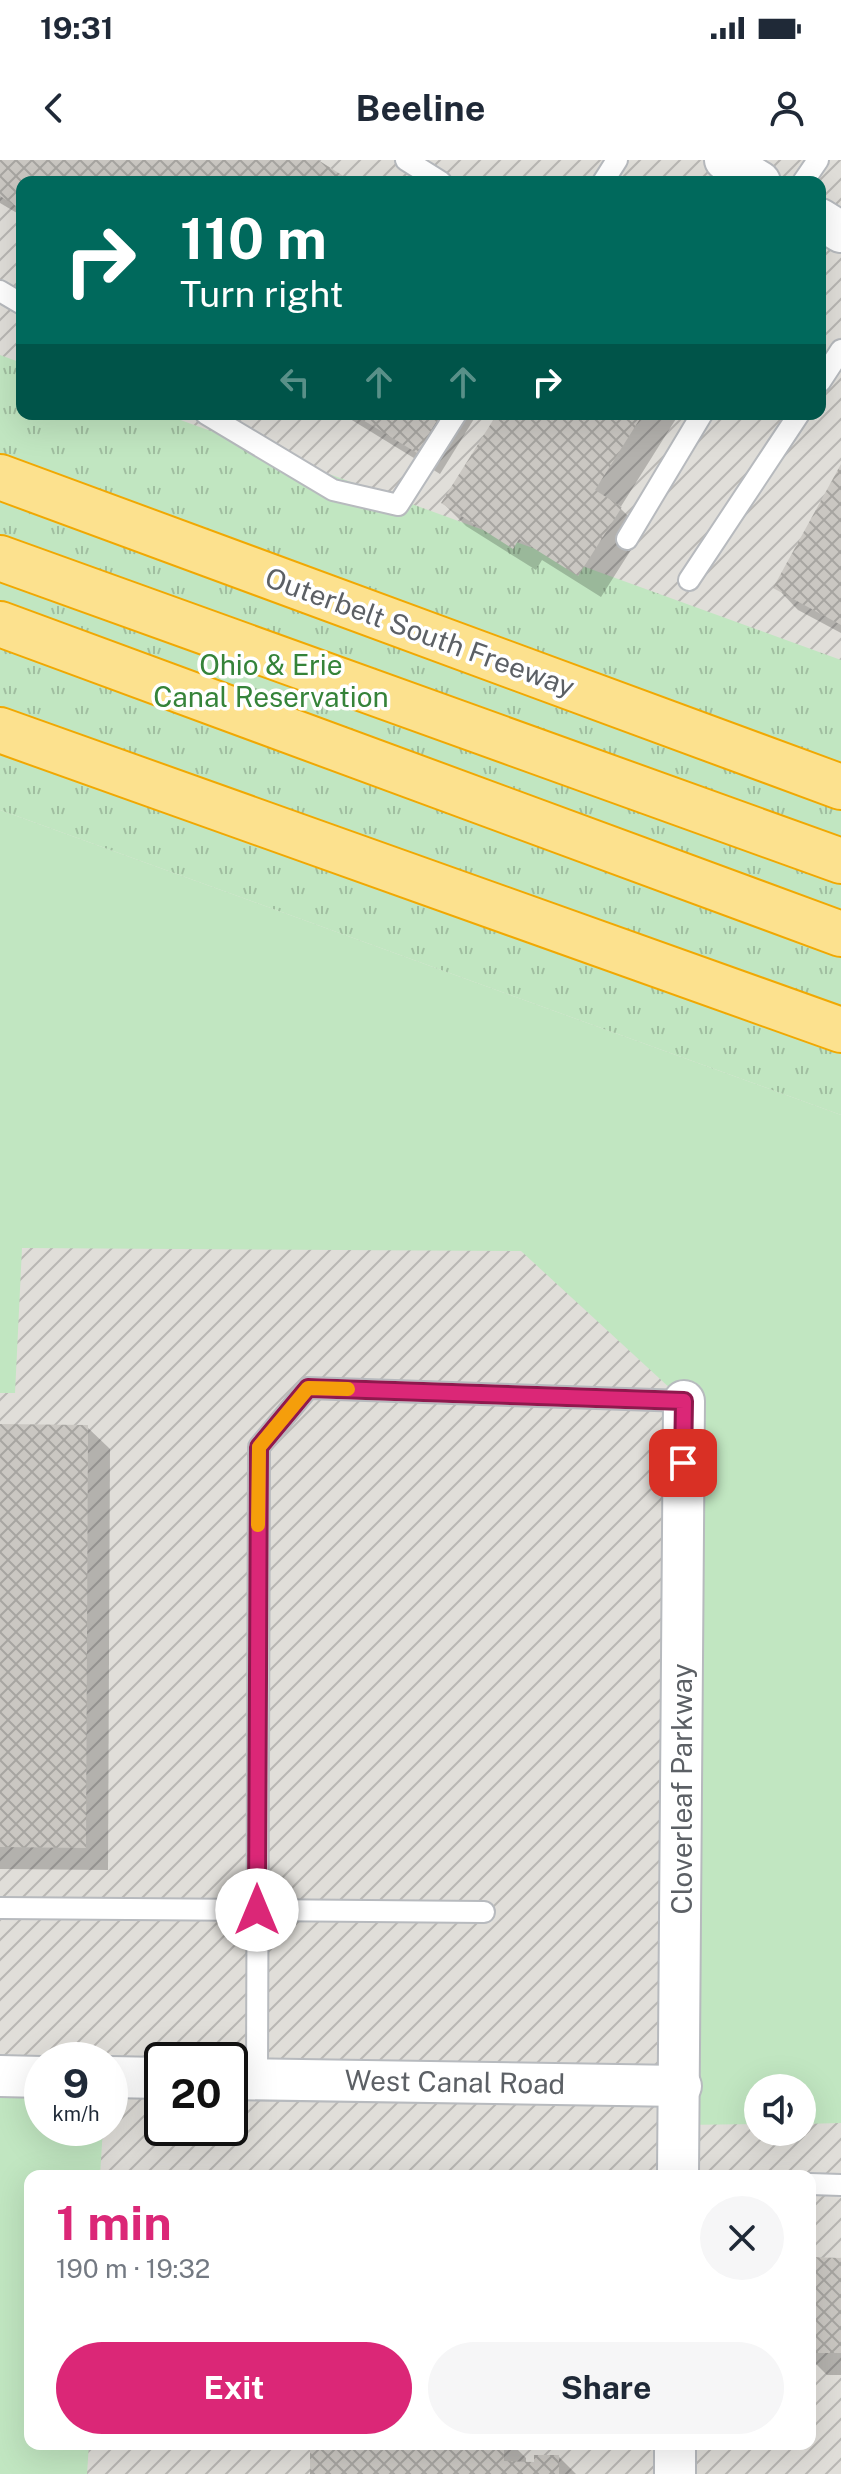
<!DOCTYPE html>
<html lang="en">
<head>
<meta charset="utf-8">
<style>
	:root { --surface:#fff; --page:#f6f6f7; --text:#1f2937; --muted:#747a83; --accent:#db2777 }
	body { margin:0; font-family:"Public Sans",sans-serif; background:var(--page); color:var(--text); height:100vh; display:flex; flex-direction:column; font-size:30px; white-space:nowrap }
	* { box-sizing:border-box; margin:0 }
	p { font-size:26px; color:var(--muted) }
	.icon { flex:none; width:44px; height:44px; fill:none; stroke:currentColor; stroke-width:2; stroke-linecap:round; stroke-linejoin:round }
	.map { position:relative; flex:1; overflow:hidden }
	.drawer { position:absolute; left:24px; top:2010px; width:792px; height:280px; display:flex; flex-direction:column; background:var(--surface); border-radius:16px; box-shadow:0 8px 32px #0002 }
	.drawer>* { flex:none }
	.banner { position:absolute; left:16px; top:16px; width:810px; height:244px; border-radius:16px; box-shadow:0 8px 32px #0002; background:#00695c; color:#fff; overflow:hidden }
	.buttons { position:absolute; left:744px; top:1914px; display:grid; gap:16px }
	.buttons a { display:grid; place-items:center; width:72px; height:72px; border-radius:50%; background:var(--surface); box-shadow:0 8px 32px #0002; font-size:40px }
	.speed { position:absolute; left:24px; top:1882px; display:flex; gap:16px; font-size:40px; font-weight:700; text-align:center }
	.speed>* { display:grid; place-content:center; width:104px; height:104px; border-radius:50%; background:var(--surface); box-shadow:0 8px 32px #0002; line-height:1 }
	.speed small { font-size:20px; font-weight:400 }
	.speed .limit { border:4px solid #111; border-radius:12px; background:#fff; color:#111 }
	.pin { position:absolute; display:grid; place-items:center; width:68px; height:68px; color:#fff; margin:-34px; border-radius:16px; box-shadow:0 4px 12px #0006 }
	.me { position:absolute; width:88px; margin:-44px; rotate:0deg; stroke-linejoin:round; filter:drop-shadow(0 0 6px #0008) }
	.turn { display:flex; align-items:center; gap:28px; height:168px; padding:0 32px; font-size:36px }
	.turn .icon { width:104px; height:104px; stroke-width:2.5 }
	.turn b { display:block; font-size:56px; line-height:68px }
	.lanes { display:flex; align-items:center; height:76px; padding:0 32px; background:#0003; justify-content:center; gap:40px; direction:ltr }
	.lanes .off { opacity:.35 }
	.round { display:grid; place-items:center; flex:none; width:84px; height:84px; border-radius:42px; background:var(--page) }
	.summary { display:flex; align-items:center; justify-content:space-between; height:136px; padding:0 32px }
	h1 { font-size:48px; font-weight:700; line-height:60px; color:var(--accent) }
	.action { display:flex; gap:16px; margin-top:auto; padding:16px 32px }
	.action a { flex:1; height:92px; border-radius:48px; background:var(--accent); color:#fff; font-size:32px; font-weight:700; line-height:92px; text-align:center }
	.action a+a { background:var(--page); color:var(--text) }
	.status { display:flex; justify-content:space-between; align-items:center; height:56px; padding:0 40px; background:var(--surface); direction:ltr }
	.status svg { height:22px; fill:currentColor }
	header { display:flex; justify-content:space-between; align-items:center; height:104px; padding:0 32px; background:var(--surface); font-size:36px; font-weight:700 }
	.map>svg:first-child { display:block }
</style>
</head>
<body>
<div class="status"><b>19:31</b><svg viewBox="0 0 49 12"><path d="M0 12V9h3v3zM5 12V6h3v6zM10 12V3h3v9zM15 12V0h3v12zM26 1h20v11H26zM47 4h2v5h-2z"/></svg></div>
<header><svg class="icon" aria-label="back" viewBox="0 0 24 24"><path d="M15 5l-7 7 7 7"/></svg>Beeline<svg class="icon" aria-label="person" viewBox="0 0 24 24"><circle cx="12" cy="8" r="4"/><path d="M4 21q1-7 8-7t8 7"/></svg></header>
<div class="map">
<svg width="841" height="2314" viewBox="0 0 841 2314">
	<defs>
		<pattern id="industrial-furrows" width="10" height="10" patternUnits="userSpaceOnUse" patternTransform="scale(2)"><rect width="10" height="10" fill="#e0ded9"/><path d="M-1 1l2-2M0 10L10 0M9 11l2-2" fill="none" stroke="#b9b7b4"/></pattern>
		<pattern id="park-tufts" width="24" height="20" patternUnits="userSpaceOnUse" patternTransform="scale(2)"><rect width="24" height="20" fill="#c1e6c1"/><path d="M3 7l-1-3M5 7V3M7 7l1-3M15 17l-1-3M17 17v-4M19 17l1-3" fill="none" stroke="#a0bea0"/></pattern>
		<pattern id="building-cross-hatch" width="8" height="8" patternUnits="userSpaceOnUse" patternTransform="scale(2)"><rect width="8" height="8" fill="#cac7c2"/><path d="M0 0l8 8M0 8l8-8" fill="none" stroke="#a7a5a1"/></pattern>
	</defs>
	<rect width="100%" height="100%" fill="#efece4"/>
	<!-- industrial -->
	<g fill="url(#industrial-furrows)" fill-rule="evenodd">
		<path d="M0,0H841V627L0,308ZM22,22H820V254H22Z"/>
		<path d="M0,650L841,955V2314H0ZM42,1900H110V1968H42ZM162,1900H230V1968H162ZM758,1928H802V1972H758ZM30,2016H810V2284H30Z"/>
	</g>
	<!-- grass -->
	<g fill="#c1e6c1">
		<polygon points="0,650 841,955 841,1963 802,1964 802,1928 758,1928 758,1964 680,1965 684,1241 521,1091 22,1088 15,1233 0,1233"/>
		<polygon points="0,1916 42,1917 42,1968 103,1968 100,2016 30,2016 30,2284 89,2284 87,2314 0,2314"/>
	</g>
	<!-- park -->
	<polygon fill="url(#park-tufts)" points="0,195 22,203 22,254 164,254 841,500 841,955 0,650"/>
	<!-- shadow -->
	<g fill="#0003">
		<polygon points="0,0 314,0 350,22 22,22 22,56 0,43"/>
		<polygon points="342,254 477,254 440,314"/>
		<polygon points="499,254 679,254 620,348 643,371 601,437 542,400 536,410 466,366 443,343"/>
		<polygon points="841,308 841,473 798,450 776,427"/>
		<polygon points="0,1266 87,1267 110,1289 108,1710 0,1709"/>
		<polygon points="810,2099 841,2100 841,2215 827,2215 810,2198"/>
		<polygon points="312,2284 512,2284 526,2298 526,2304 536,2304 559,2297 576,2314 312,2314"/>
	</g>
	<!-- building -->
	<g fill="url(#building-cross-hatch)">
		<polygon points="0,0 318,0 353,22 22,22 22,50 0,36"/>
		<polygon points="353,254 441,254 417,293"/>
		<polygon points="497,254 643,254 595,330 622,347 578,416 519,379 513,389 441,343"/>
		<polygon points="841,304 841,465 773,428"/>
		<polygon points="0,1264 88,1265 86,1688 0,1687"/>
		<polygon points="810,2097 841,2098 841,2193 810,2193"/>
		<polygon points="310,2284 504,2284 504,2301 534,2302 534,2295 559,2295 559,2314 310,2314"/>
	</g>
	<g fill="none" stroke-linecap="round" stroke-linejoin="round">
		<!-- lane casing -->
		<g stroke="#b7babe" stroke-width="24">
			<g id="lane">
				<polyline points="406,0 441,22"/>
				<polyline points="603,22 617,0"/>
				<polyline points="803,22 818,0"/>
				<polyline points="0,131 22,144"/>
				<polyline points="820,222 841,190"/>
				<polyline points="206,254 333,330 398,345 456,254"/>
				<polyline points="627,379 702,254"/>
				<polyline points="689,420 799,254"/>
				<polyline points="0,1748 484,1752"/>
				<polyline points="257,1919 259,1287 308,1228 684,1241"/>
				<polyline points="810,2024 841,2025"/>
			</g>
		</g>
		<!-- street casing -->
		<g stroke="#b7babe" stroke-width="44">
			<g id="street">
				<polyline points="725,0 760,22"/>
				<polyline points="820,59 841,72"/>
				<polyline points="0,1916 42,1917"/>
				<polyline points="110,1917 162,1918"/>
				<polyline points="230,1919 681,1926"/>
				<polyline points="678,2016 684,1241"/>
				<polyline points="675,2314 675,2284"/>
			</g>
		</g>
		<!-- highway casing -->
		<g stroke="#f1a802" stroke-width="48">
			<g id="highway">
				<polyline points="0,317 841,627"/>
				<polyline points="0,398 841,701"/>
				<polyline points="0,464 841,774"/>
				<polyline points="0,570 841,870"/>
			</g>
		</g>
		<!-- lane -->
		<use href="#lane" stroke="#fff" stroke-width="20"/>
		<!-- street -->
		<use href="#street" stroke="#fff" stroke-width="40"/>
		<!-- highway -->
		<use href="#highway" stroke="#fce18e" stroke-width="44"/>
	</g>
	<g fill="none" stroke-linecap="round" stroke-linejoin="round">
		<!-- route casing -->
		<g stroke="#8e194d" stroke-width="20">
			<polyline id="route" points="257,1750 259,1287 308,1228 684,1241 683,1303"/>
		</g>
		<!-- route -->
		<use href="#route" stroke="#db2777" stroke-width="14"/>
		<!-- slow -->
		<polyline stroke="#f59e0b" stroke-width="14" points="258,1365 259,1287 308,1228 348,1229"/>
	</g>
	<g text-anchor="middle" stroke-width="7" stroke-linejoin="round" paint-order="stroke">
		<!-- street labels -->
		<g font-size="28" fill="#5c6065" stroke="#fff">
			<text transform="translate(420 472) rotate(20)" y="10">Outerbelt South Freeway</text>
			<text transform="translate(682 1629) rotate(-90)" y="10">Cloverleaf Parkway</text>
			<text transform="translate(455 1922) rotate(1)" y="10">West Canal Road</text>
		</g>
		<!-- park labels -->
		<g font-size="28" fill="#358339" stroke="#fff">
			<text x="271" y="515">Ohio &amp; Erie<tspan x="271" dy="32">Canal Reservation</tspan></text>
		</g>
	</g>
</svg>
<div class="buttons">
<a><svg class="icon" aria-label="sound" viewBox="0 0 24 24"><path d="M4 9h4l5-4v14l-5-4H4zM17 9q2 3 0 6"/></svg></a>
</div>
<div class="speed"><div>9<small>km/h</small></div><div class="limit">20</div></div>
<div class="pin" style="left:683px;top:1303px;background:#d93025"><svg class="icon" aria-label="arrive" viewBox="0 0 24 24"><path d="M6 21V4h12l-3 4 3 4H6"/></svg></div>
<svg class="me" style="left:257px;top:1750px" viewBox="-20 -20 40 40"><circle r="19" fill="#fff"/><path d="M0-13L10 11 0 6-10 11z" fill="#db2777"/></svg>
<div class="banner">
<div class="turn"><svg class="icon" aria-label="right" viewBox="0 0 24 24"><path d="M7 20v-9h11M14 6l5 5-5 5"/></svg><div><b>110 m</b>Turn right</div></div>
<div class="lanes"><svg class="icon off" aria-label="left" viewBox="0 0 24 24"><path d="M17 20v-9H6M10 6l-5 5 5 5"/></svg><svg class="icon off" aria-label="ahead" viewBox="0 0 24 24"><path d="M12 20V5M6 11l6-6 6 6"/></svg><svg class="icon off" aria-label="ahead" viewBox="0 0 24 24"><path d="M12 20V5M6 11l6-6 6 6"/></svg><svg class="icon" aria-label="right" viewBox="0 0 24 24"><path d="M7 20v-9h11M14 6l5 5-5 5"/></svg></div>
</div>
<section class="drawer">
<div class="summary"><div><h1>1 min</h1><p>190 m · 19:32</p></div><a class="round"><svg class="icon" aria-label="close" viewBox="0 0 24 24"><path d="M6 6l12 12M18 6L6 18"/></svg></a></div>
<div class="action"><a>Exit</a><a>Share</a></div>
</section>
</div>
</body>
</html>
